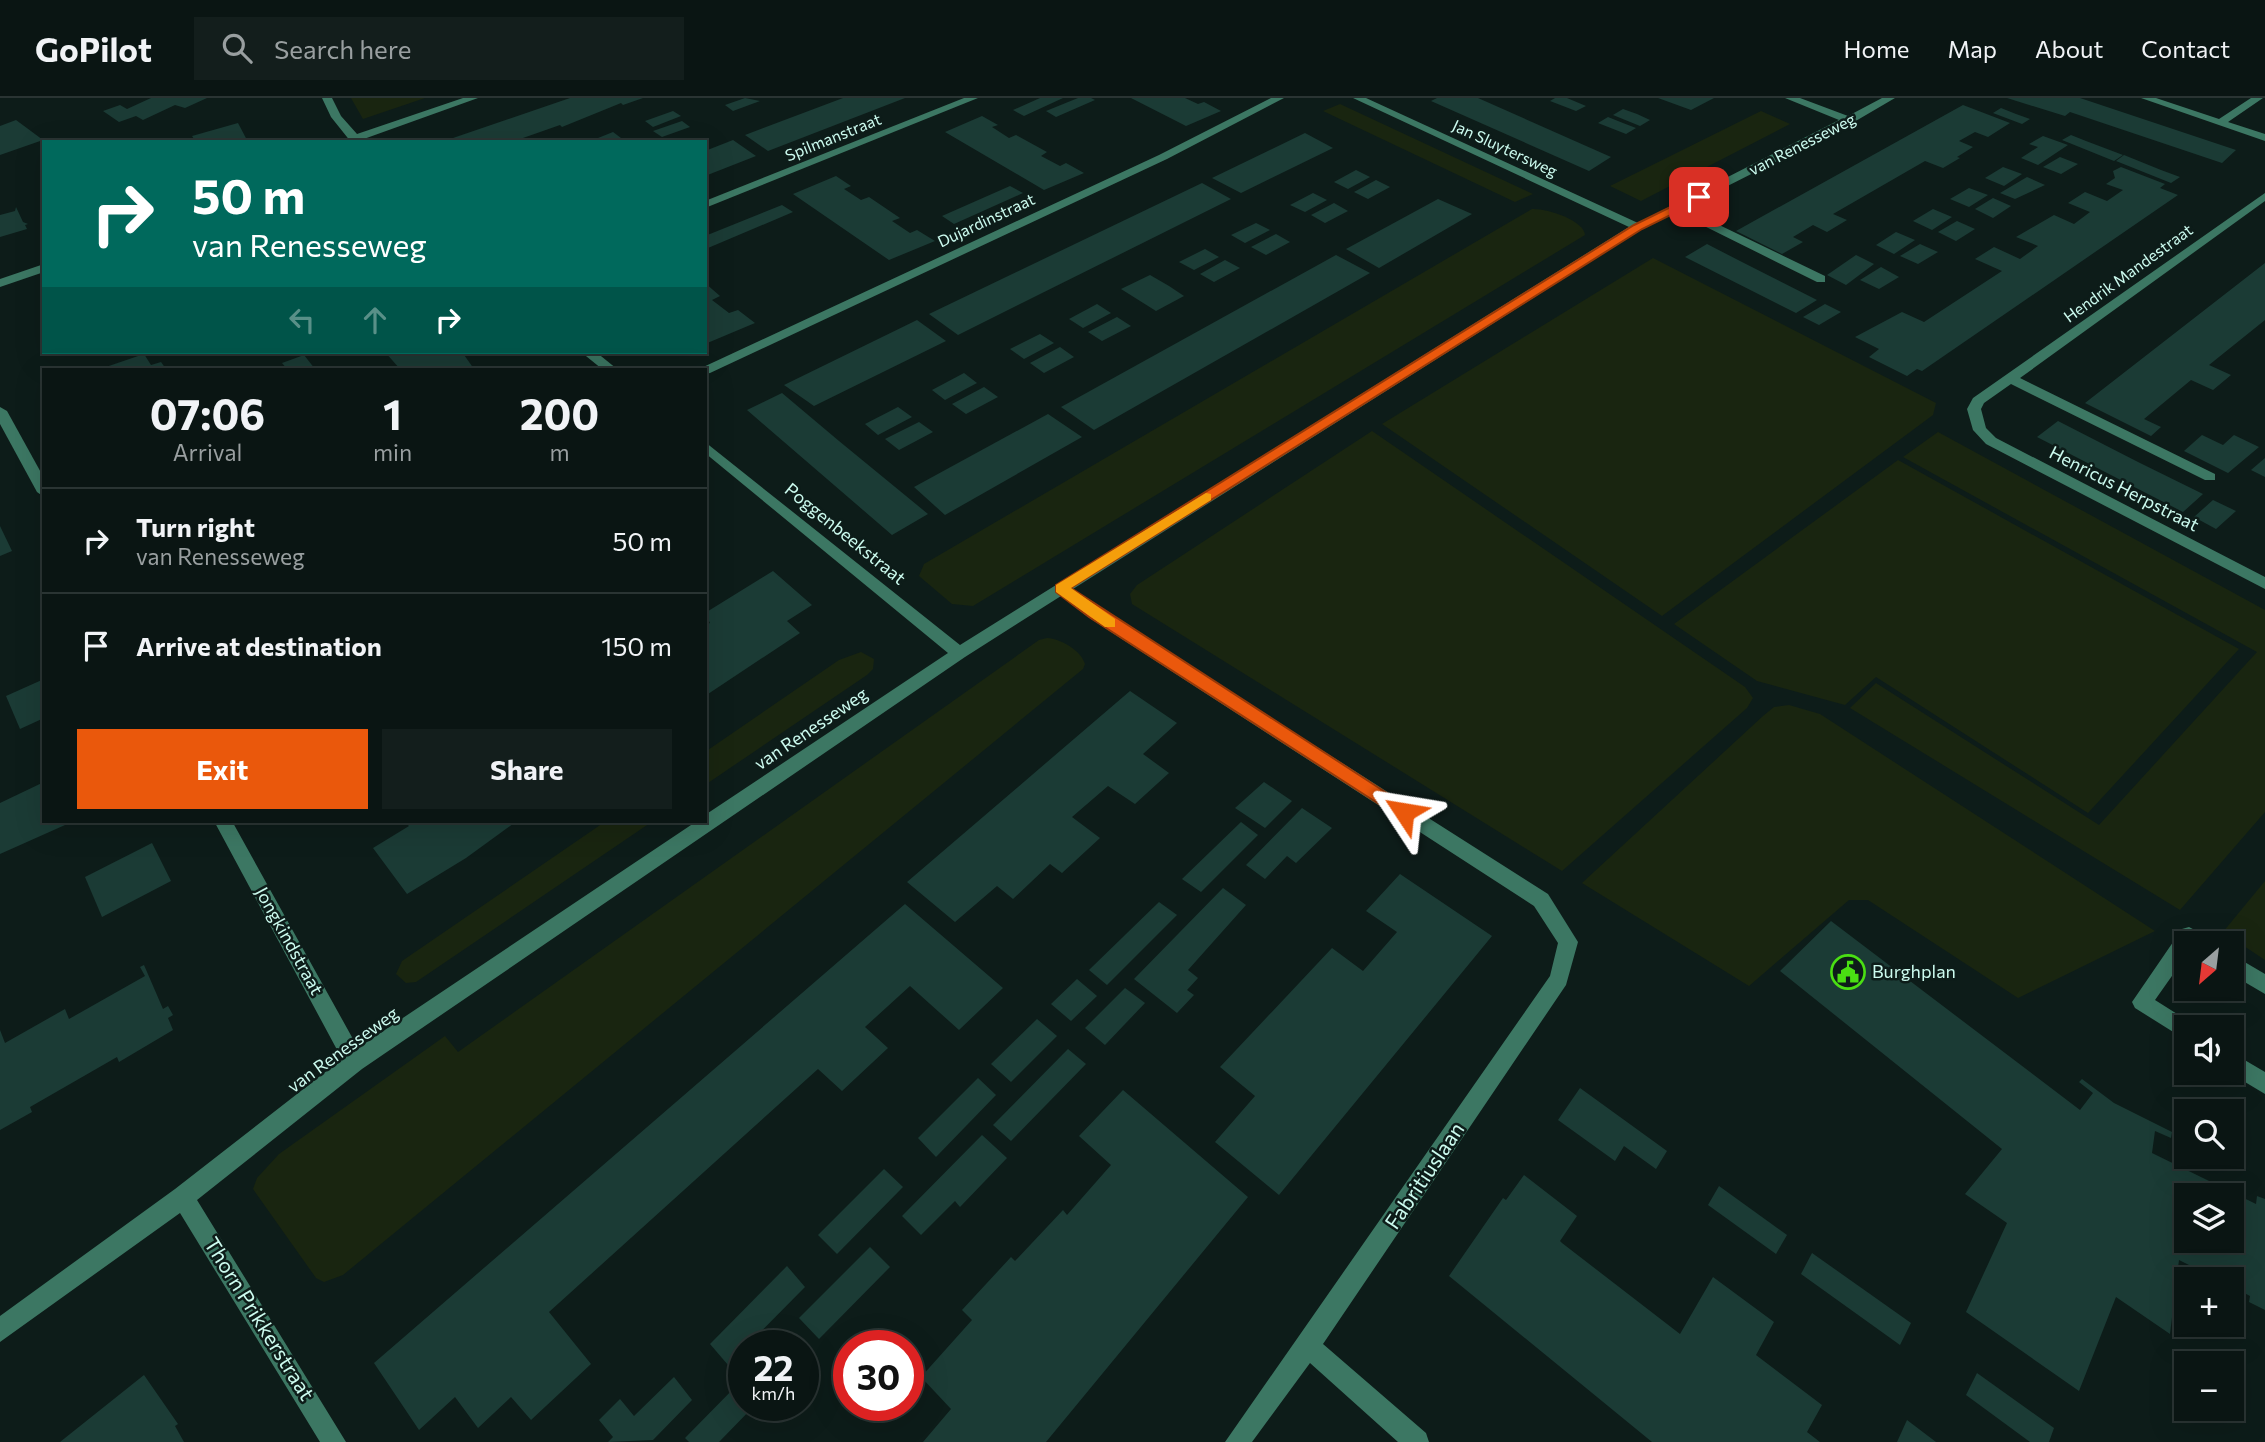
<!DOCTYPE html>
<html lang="en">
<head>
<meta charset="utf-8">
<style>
	:root { --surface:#0a1513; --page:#131e1c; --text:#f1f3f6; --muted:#999fa0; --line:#2a3433; --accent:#ea580c }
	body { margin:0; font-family:Commissioner,sans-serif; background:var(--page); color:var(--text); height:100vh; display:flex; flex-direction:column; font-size:26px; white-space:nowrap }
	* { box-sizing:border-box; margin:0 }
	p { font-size:23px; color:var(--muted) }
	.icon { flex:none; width:38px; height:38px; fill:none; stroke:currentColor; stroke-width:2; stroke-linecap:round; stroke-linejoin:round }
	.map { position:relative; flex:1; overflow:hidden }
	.side { position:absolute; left:42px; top:270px; width:665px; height:455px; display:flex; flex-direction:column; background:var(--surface); border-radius:0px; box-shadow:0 7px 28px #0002,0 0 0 2px var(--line) }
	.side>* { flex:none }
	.banner { position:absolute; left:42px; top:42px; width:665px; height:214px; border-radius:0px; box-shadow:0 7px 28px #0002,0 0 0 2px var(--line); background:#00695c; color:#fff; overflow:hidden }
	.needle { width:46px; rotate:208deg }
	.controls { position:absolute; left:2174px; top:833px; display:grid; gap:14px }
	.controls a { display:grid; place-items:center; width:70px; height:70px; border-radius:0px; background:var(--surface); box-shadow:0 7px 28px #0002,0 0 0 2px var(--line); font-size:35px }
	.speed { position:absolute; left:728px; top:1232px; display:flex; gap:14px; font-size:35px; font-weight:700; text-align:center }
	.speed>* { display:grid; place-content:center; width:91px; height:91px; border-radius:50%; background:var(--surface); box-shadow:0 7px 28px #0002,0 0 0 2px var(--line); line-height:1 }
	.speed small { font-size:18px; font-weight:400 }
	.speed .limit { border:10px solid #d22; background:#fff; color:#111 }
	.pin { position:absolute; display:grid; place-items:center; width:60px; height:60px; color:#fff; margin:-30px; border-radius:14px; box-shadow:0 4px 10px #0006 }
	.me { position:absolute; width:77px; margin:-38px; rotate:303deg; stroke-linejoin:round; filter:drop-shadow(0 0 5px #0008) }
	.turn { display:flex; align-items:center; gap:24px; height:147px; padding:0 35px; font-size:32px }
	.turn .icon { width:91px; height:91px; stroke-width:2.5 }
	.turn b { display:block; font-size:49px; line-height:60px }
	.lanes { display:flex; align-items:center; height:66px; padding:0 35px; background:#0003; justify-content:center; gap:35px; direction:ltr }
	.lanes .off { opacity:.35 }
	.eta { display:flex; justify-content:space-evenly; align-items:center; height:119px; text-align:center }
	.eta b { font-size:42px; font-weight:700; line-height:49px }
	.button { display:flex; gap:14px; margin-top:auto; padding:14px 35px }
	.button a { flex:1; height:80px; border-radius:0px; background:var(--accent); color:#fff; font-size:28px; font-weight:700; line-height:80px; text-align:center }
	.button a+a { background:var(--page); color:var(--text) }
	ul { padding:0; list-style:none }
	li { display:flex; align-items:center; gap:21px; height:105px; padding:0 35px; border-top:2px solid var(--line) }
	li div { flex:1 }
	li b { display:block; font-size:26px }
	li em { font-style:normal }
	header { display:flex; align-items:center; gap:42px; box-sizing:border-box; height:98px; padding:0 35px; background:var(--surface); border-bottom:2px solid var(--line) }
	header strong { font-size:33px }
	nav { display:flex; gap:38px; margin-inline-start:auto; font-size:24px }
	.search { width:490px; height:63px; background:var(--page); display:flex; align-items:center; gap:18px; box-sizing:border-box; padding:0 24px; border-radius:0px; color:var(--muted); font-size:26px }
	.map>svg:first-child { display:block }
</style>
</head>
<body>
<header>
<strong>GoPilot</strong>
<div class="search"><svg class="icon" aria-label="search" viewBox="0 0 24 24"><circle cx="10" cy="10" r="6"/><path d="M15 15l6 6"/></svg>Search here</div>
<nav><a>Home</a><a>Map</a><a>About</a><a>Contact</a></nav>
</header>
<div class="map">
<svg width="2265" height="1344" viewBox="0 0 2265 1344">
	<rect width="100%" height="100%" fill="#0d1c19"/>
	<!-- green -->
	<g fill="#192510">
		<polygon points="351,0 425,0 363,21"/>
		<polygon points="1340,6 1533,96 1515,104 1323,13"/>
		<polygon points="1761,13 1790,26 1641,103 1610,88"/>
		<path d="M1532,111C1546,110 1584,122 1585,137L973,508L952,506L919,478L924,466Z"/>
		<polygon points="1653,160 1936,305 1933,317 1662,518 1382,326"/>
		<polygon points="1372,333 1745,589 1753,600 1747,610 1562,773 1132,506 1130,496 1137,487"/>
		<polygon points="1938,334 2265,512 2265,714 2180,812 1850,610 1876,585 2099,727 2257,554 1903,359"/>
		<polygon points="1898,362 2239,551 2088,715 1876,579 1845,607 1757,583 1674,526"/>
		<path d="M1047,540C1061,541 1081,552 1085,566L1083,571L343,1177L324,1184L316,1180L253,1091L257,1080L279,1056L445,938L458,954L1039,542Z"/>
		<polygon points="861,554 874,561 873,571 867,577 705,687 705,654 839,562"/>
		<polygon points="1789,607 1820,616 2155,833 2018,900 1868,802 1849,802 1749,888 1582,785 1763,618 1774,609"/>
		<polygon points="606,723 653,723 416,884 406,885 396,876 402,863"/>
		<polygon points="2265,783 2265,862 2223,834"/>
	</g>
	<!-- building -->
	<g fill="#1b3b35" fill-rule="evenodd">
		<polygon points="151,0 207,0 185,10 175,7 143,22 136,18 119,24 103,13 120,7 127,11"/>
		<polygon points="570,0 643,0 623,7 621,5 562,29 560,27 523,40 526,42 520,44 458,44 453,40"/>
		<polygon points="745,0 760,3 733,13 725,7"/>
		<polygon points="843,0 905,0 768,53 745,37"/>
		<polygon points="1040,0 1063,0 1024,18 1013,12"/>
		<polygon points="1091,0 1095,2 1056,19 1046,13 1078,0"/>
		<polygon points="1131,0 1185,0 1198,6 1204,4 1221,13 1186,28"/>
		<polygon points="1437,0 1478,0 1611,59 1589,73 1431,3"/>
		<polygon points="1555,0 1567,0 1586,8 1576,13 1550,3"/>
		<polygon points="1658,0 1714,0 1691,12"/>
		<polygon points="2007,0 2080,0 2236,52 2222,65 2070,14 2065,18"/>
		<polygon points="1963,7 2010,25 1988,39 1975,34 1959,43 1973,49 1957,59 1960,60 1943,70 1925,63 1833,116 1847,122 1827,134 1813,127 1793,139 1803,144 1782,156 1736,133"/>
		<polygon points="2001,10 2016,16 2030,21 2022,26 1993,15"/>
		<polygon points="1623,11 1637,16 1650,22 1640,28 1613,17"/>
		<polygon points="673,13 681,18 653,29 645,23"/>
		<polygon points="982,18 998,27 992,29 1009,40 1016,37 1047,54 1041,58 1060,68 1066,65 1084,75 1044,92 945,34"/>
		<polygon points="1608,19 1623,25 1636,30 1626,36 1598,25"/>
		<polygon points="16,22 43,42 0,57 0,28"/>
		<polygon points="682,23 690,29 662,39 653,33"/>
		<polygon points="238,25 248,44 196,44 192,38"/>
		<polygon points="613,34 621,40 611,44 588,44"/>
		<polygon points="1305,35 1333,50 1241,95 1212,80"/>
		<polygon points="2071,37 2086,43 2123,57 2114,63 2062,42"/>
		<polygon points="2043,38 2068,47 2038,67 2021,60 2038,49 2029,46"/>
		<polygon points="733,42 756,58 705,78 705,53"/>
		<polygon points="2124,57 2161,72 2180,79 2171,85 2116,63"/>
		<polygon points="2060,59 2078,66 2061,76 2043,69"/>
		<polygon points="2003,69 2022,76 2004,88 1985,80"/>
		<polygon points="2121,69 2165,86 2160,90 2178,97 1922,273 1917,271 1907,278 1869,259 1879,251 1855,239 1902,214 1924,224 2002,173 1975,161 1994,149 2020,161 2038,148 2016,139 2054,117 2074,126 2090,114 2068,105 2085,94 2107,103 2123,92 2106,86 2115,80 2113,73"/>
		<polygon points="1356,72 1370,79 1348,91 1334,84"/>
		<polygon points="836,78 851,88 844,91 861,102 869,99 900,120 892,123 910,135 917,132 935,143 889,162 793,96"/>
		<polygon points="2027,79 2045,87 2015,101 2000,95"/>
		<polygon points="1376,82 1390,89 1368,101 1354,94"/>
		<polygon points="1202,85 1231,101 958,237 929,216"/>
		<polygon points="1010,88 1023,95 954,126 942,118"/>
		<polygon points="1969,90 1988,97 1969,109 1950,101"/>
		<polygon points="1313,95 1327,102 1305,114 1290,107"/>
		<polygon points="1993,100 2011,108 1993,120 1975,111"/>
		<polygon points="1438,101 1472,116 1379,170 1346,151"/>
		<polygon points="1334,105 1348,113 1325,125 1311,117"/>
		<polygon points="782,107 793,114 708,150 705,147 705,138"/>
		<polygon points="16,109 23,124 28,126 25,127 27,131 0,139 0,117 15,113"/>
		<polygon points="1933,111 1952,119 1932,132 1913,123"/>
		<polygon points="1957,123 1975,131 1956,143 1938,134"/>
		<polygon points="1256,125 1270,132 1245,145 1231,137"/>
		<polygon points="1896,134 1915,142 1894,156 1876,147"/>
		<polygon points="1276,136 1290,144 1266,157 1251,149"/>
		<polygon points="1707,146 1740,163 1817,202 1796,215 1685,159"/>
		<polygon points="1920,146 1938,154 1918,166 1900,158"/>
		<polygon points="1205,151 1219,159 1194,172 1179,164"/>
		<polygon points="1336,157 1370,175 1094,332 1061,309"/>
		<polygon points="1856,157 1874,166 1846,187 1827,177"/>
		<polygon points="1225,162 1240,170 1214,184 1200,176"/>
		<polygon points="2265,165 2265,222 2209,267 2231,277 2213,292 2191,282 2144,321 2161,329 2151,338 2085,305"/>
		<polygon points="1881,169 1899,179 1879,191 1860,182"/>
		<polygon points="1150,177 1169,188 1184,198 1156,213 1121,191"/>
		<polygon points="705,185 720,198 712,202 729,215 738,212 755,225 705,246"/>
		<polygon points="1097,206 1111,215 1083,230 1069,221"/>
		<polygon points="1825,206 1841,214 1819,227 1803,219"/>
		<polygon points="1117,219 1131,228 1102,243 1088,234"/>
		<polygon points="917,222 946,243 814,308 784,287"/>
		<polygon points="1040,236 1054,245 1024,261 1010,251"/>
		<polygon points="1060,249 1074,259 1044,275 1030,265"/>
		<polygon points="385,254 462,254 474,271 400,271"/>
		<polygon points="144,256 151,267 161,264 166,271 100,271"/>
		<polygon points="304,257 315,271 287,271 282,265"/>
		<polygon points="964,275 977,285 945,302 932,292"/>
		<polygon points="984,289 998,299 966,316 952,306"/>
		<polygon points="782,295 839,343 928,416 892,437 747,312"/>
		<polygon points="898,309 912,319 878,337 865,326"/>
		<polygon points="1048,316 1082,339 945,417 914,389"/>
		<polygon points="2058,323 2138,364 2203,396 2183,414 2037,339"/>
		<polygon points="919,324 933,334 899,352 885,341"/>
		<polygon points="2202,337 2223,347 2234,337 2259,349 2228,375 2184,353"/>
		<polygon points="2265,360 2265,379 2251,372"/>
		<polygon points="2213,402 2236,413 2216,431 2194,419"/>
		<polygon points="0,428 12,453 0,458"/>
		<polygon points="773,473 812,507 787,523 800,535 705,598 705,527 710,525 705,515"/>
		<polygon points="44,581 44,620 20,631 6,598"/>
		<polygon points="1130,593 1177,625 1143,656 1169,675 1135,706 1108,688 1072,719 1100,740 1062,775 1050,766 1013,801 997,788 955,824 907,784"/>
		<polygon points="44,684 44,723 74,723 0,756 0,705"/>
		<polygon points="1264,684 1292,703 1265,730 1235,710"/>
		<polygon points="1302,710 1332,730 1296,765 1287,758 1265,781 1246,767"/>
		<polygon points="404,723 517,723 466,760 407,796 373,750 409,728"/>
		<polygon points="1241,724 1258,737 1201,794 1182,781"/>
		<polygon points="152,745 171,783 102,819 85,779"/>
		<polygon points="1400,776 1492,838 1279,1097 1215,1044 1255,998 1220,969 1332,850 1363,873 1397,834 1366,813"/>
		<polygon points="1223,790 1246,807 1188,872 1198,880 1187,892 1194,897 1177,915 1134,881"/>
		<polygon points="1159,804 1177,817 1107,887 1089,872"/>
		<polygon points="905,806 1003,890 959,932 910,888 865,929 888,950 842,993 818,971 549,1214 591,1266 531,1322 511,1299 478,1330 455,1299 419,1332 374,1265"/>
		<path d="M1831,823L2080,1012L2093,995L2079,984L2082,981L2114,1005L2172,1034L2171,1040L2155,1033L2152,1055L2256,1106L2257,1098L2265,1101V1212L2249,1204L2250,1198L2231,1188V1181H2217L2179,1162L2170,1236L2116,1199L2079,1293L1966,1214L2007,1125L1965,1096L2002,1051L1780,873ZM2186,1097H2231V1143H2186Z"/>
		<polygon points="144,867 163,911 168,908 173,917 168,920 173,932 119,964 117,959 30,1009 32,1014 0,1032 0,932 5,945 65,911 69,921 145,878 140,869"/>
		<polygon points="1077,881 1097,898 1071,923 1051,906"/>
		<polygon points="1125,890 1145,905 1105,947 1085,930"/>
		<polygon points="1037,921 1057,938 1011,984 991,966"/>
		<polygon points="1068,951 1086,966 1011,1043 993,1027"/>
		<polygon points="978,980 996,997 936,1059 918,1040"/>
		<polygon points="1580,990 1667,1053 1656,1071 1624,1048 1615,1063 1558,1022"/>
		<polygon points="1123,992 1248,1099 1046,1344 923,1344 951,1311 921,1279 972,1222 962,1212 1011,1159 1015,1163 1063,1112 1067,1117 1111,1067 1079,1038"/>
		<polygon points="982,1037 1007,1060 960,1109 955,1103 921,1137 902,1118"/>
		<polygon points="884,1071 903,1089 837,1156 818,1137"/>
		<polygon points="1524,1077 1577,1118 1560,1143 1562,1145 1680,1236 1713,1179 1774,1224 1756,1257 1822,1307 1807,1334 1820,1344 1652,1344 1449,1178 1503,1100 1506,1102"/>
		<polygon points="1719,1088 1787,1137 1776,1156 1708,1107"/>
		<polygon points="870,1149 890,1169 819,1241 799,1220"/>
		<polygon points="1812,1155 1911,1225 1900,1247 1801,1176"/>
		<polygon points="787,1168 805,1189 728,1267 710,1246"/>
		<polygon points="1977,1275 2054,1330 2049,1344 2030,1344 1966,1297"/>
		<polygon points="144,1277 178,1326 175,1328 184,1344 60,1344"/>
		<polygon points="674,1279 692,1302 653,1342 608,1344 613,1339 599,1322 620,1301 634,1318"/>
		<polygon points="744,1280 744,1307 755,1307 719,1344 689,1344 685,1340"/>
		<polygon points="1907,1322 1936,1344 1897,1344"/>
	</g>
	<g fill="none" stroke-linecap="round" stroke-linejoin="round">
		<!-- minor -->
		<g fill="#3c7763" fill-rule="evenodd">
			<polygon points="322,0 332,0 341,18 357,36 463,0 478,0 361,42 361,44 351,44 331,19"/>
			<polygon points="964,0 978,0 705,110 705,103"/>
			<polygon points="1271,0 1284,0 1167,61 710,275 705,276 705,271 699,271 1159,57"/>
			<polygon points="1353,0 1366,0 1638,125 1839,22 1785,0 1800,0 1848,18 1882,0 1895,0 1854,24 1684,110 1825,178 1825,184 1817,184 1676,114 1642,131 1073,491 1100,511 1548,796 1578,844 1566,887 1323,1246 1426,1335 1429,1344 1398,1344 1310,1265 1252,1344 1225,1344 1550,878 1558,845 1534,808 1088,519 1061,498 965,559 362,971 197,1102 346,1344 320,1344 180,1115 0,1244 0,1218 175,1091 342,961 214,723 232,723 358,950 697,723 705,723 705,717 948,555 705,355 705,344 960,547 1629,129"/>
			<polygon points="2141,0 2156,0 2219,21 2251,0 2263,0 2228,24 2265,36 2265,43"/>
			<polygon points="2265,95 2265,103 2020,280 2215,376 2215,382 2205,382 2011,286 1984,305 1981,311 1986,330 1996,340 2265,479 2265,491 1986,346 1973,332 1967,311 1973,300"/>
			<polygon points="44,166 44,174 0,189 0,181"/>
			<polygon points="581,254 596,254 617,271 602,271"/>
			<polygon points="0,309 7,313 44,380 44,399 37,394 0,326"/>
			<polygon points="2189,829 2208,839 2211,845 2186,845 2186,858 2155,902 2193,926 2194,929 2186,929 2186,942 2135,910 2132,904 2182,831"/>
			<polygon points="2231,856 2265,876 2265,896 2231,876"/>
			<polygon points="2231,954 2265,974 2265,996 2230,975"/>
		</g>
	</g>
	<!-- route -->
	<polygon fill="#ea580c" stroke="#983908" stroke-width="2" points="1699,95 1704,99 1703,101 1642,131 1071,490 1410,710 1410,719 1399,719 1089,519 1056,494 1056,487 1634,127"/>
	<!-- slow -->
	<polygon fill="#f59e0b" points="1206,395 1211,396 1211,402 1071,490 1115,521 1115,529 1105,529 1056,494 1056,487"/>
	<!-- icons -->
	<defs>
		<g id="civic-ring" transform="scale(1.75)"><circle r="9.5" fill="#0d1c19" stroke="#4adf13" stroke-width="1.5"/><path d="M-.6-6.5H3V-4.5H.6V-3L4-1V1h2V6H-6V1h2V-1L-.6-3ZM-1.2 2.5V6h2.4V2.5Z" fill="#4adf13"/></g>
	</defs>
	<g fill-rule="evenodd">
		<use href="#civic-ring" x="1848" y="874"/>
	</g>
	<g text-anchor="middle" stroke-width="5" stroke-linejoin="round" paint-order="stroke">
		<!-- far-street labels -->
		<g font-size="16" fill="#ccfbef" stroke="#0d1c19">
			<text transform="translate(833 39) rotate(-22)" y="6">Spilmanstraat</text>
			<text transform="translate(1802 46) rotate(-27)" y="6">van Renesseweg</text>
			<text transform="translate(1505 50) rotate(25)" y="6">Jan Sluytersweg</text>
			<text transform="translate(986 122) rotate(-25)" y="6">Dujardinstraat</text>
			<text transform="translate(2128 175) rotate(-36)" y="6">Hendrik Mandestraat</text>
		</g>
		<!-- street labels -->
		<g font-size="18" fill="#ccfbef" stroke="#0d1c19">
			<text transform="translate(2124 391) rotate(27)" y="6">Henricus Herpstraat</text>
			<text transform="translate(845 436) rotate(39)" y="6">Poggenbeekstraat</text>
			<text transform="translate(811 631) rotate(-34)" y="6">van Renesseweg</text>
			<text transform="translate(289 843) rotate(61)" y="6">Jongkindstraat</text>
			<text transform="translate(343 952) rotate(-36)" y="6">van Renesseweg</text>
		</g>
		<!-- poi labels -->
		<g font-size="18" fill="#ccfbef" stroke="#0d1c19" text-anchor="start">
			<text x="1872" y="880">Burghplan</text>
		</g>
		<!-- near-street labels -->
		<g font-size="21" fill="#ccfbef" stroke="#0d1c19">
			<text transform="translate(1425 1078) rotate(-56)" y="7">Fabritiuslaan</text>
			<text transform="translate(259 1221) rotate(58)" y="7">Thorn Prikkerstraat</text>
		</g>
	</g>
</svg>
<div class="controls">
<a><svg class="needle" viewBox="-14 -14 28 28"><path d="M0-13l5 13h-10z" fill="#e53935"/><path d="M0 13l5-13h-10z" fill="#999fa0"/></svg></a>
<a><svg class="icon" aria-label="sound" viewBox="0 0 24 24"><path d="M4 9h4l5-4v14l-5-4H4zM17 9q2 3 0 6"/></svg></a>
<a><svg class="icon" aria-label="search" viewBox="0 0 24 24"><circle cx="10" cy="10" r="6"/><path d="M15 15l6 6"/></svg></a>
<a><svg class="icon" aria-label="layers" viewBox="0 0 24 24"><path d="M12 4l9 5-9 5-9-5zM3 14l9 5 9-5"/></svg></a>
<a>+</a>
<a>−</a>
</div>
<div class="speed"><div>22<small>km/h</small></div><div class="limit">30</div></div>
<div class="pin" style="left:1699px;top:99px;background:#d93025"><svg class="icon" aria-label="arrive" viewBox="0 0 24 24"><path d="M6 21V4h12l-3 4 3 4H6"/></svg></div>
<svg class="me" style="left:1404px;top:714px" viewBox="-20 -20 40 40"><path d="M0-17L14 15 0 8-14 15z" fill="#ea580c" stroke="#fff" stroke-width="4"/></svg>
<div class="banner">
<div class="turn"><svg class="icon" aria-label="right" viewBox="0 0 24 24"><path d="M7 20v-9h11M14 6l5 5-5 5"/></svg><div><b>50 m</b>van Renesseweg</div></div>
<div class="lanes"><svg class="icon off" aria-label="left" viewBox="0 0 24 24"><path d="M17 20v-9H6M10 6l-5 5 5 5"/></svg><svg class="icon off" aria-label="ahead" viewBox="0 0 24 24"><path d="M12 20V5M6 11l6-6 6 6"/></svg><svg class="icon" aria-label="right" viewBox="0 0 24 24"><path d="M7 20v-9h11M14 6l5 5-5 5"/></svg></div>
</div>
<section class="side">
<div class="eta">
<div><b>07:06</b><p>Arrival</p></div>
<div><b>1</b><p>min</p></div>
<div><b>200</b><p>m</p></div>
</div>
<ul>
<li><svg class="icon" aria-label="right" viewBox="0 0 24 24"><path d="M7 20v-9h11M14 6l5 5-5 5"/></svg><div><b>Turn right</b><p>van Renesseweg</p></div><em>50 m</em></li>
<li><svg class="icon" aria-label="arrive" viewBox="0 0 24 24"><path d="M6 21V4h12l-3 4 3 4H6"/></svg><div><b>Arrive at destination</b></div><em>150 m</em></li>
</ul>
<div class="button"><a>Exit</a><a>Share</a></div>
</section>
</div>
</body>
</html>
